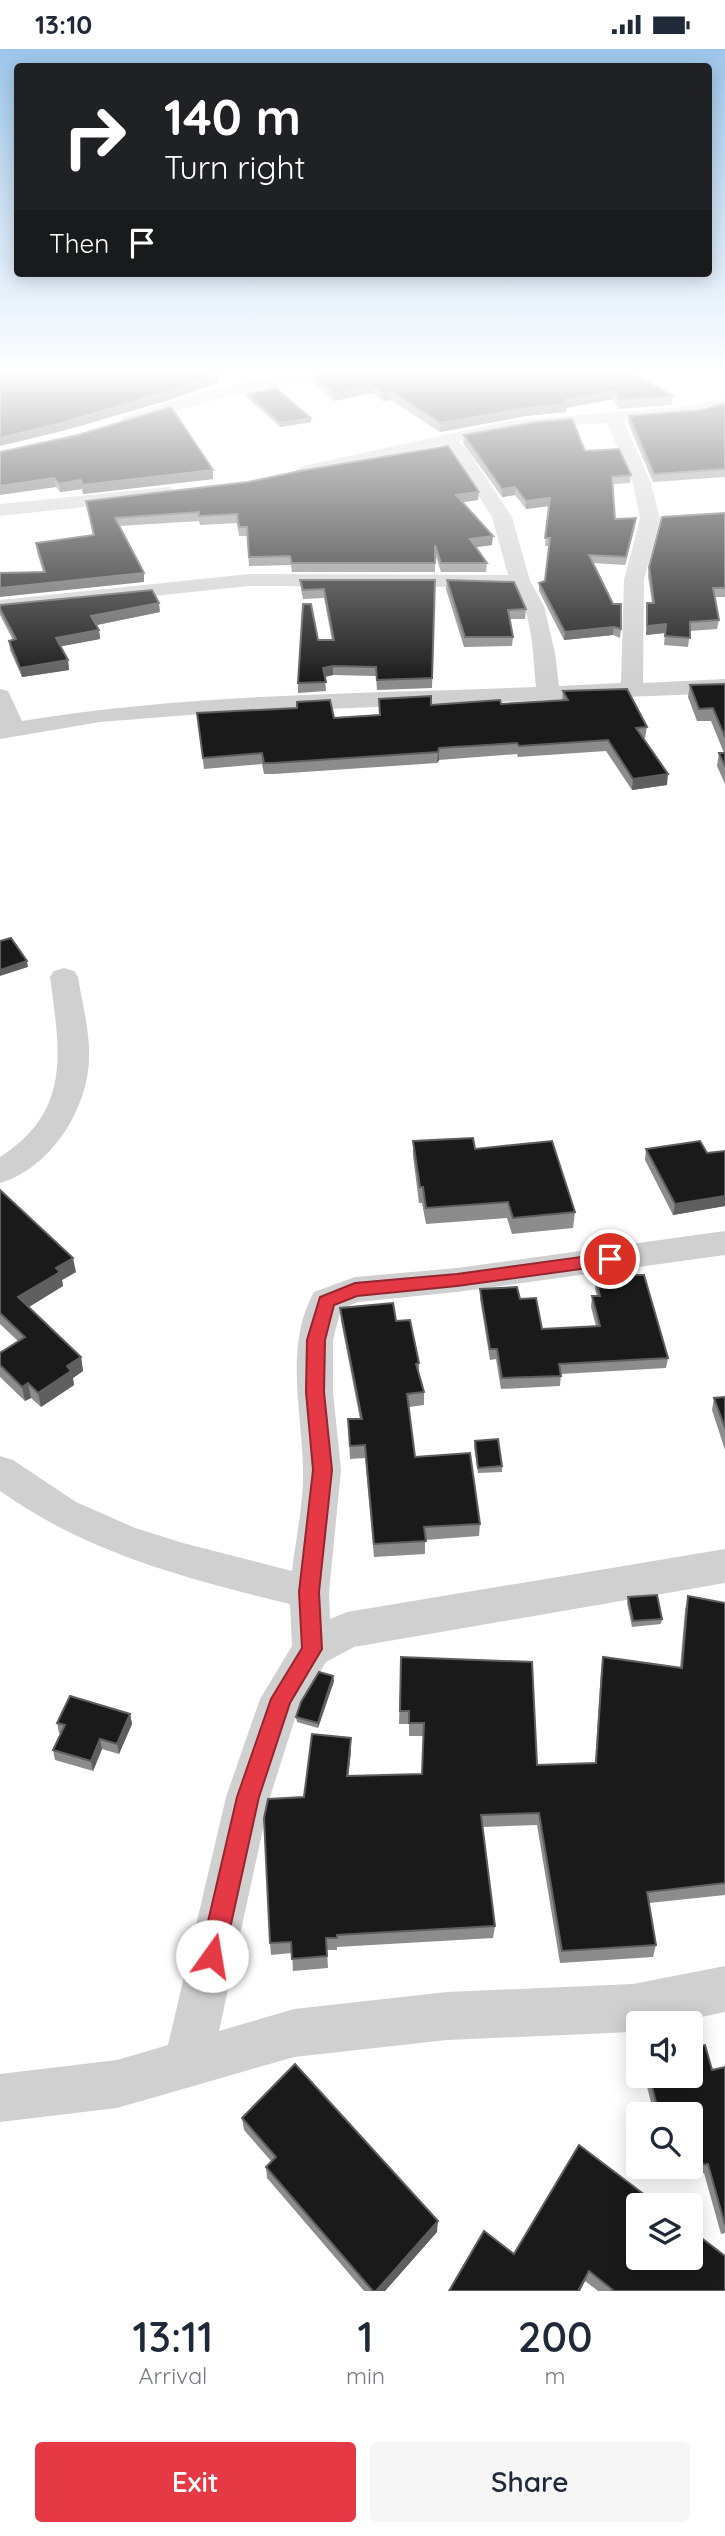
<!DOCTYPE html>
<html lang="en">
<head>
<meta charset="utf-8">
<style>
	:root { --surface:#fff; --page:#f6f6f7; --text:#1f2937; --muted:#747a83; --accent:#e63946 }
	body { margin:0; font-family:Quicksand,sans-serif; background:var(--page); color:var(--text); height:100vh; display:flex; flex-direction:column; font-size:26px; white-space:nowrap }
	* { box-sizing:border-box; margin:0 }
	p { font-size:23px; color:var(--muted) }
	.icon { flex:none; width:38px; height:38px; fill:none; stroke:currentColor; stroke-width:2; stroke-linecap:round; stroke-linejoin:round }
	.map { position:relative; height:2242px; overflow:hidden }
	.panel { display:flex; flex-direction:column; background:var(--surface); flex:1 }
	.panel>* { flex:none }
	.top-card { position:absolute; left:14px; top:14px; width:698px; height:214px; border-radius:7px; box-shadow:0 4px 18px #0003; background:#202124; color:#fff; overflow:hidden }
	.buttons { position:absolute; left:626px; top:1962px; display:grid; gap:14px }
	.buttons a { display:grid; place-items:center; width:77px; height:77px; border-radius:7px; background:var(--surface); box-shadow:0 4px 18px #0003; font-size:35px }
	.pin { position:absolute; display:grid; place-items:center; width:60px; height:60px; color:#fff; margin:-30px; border:4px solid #fff; border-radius:50%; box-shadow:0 2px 7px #0007 }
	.me { position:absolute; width:77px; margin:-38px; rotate:13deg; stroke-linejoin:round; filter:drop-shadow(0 0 5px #0008) }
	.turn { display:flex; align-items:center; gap:24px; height:147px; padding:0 35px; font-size:32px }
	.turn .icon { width:91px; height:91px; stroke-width:2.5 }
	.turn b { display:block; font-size:49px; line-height:60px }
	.then { display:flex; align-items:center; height:66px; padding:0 35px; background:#0003; gap:14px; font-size:26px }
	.eta { display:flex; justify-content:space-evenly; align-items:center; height:119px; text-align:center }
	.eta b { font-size:42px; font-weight:600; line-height:49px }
	.cta { display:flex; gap:14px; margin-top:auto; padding:14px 35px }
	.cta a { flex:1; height:80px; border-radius:7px; background:var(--accent); color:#fff; font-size:28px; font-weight:600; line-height:80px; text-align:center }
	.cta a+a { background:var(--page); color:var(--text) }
	.status { display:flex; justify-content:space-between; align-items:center; height:49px; padding:0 35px; background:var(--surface); direction:ltr }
	.status svg { height:19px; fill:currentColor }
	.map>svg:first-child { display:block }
</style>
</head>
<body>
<div class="status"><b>13:10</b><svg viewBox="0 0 49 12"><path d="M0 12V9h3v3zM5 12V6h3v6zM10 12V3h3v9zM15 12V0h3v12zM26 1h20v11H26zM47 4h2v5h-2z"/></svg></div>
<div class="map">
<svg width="725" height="2242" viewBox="0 0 725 2242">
	<rect width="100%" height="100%" fill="#fff"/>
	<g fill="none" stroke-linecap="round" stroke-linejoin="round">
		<!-- minor -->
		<g fill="#d0d0d0" fill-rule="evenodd">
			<polygon points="309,321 340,321 332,326 227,347 130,376 121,371 124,367 218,339"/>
			<path d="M725,350V360L679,369L624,373L651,434L660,470L644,531L643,634L725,630V644L201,665L100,673L0,690V640L8,642L22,672C191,644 365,645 536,638C533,607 533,564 514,538L249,537L0,563V551L249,525L508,526L492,468L453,406L440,396L303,429L294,423L303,417L509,372L679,358ZM607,374L633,434L640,470L624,531L621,634L559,637L555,604L544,557L530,532L512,468L466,399L458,392L539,378Z"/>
			<polygon points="169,438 178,444 176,448 0,467 0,455"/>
			<path d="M64,919L74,922L78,928C82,954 90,982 89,1009C88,1060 51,1119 0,1134V1108C72,1062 60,1002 50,928L54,922Z"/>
			<path d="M725,1182V1206L457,1243L358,1253L341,1260L333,1291V1343L341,1421L329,1543L330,1570L347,1563L725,1500V1534L354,1598L326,1613L299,1657L270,1748L219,1982L294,1960L447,1943L633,1935L725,1917V1963L674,1974H639V1981L633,1983L447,1991L294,2008L117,2059L0,2073V2025L117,2011L168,1996L226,1748L260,1650L292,1597L290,1555C187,1530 87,1504 0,1442V1407L13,1411L76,1453L135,1479L183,1494L292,1522C296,1488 304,1453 303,1419C302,1362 284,1297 314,1243L355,1228L457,1219Z"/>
		</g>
	</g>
	<!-- wall -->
	<g fill="#8c8c8c">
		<polygon points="330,321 673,347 672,356 618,360 614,350 566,359 566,363 526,367 440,383 391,351 383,352 373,344 334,352 312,333 312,325"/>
		<polygon points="247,345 311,373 280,378 247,349"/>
		<polygon points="725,354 725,428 653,433 628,374 629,367 702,361"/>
		<polygon points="464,386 585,402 631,426 630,434 613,435 615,470 636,469 635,477 625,516 593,514 621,580 620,589 613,586 564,591 539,542 539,534 545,532 549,497 545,497 549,457 526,460 515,446 502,448 463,394"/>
		<polygon points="0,403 213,421 213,430 83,445 82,440 60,443 56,438"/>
		<polygon points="478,451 463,453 492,496 476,498 487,514 486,523 441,523 435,505 435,523 292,523 291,516 249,517 247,487 239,487 237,474 200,476 199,472 119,477 144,533 43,523 37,503 36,494 93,486 86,452"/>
		<polygon points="725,464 725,548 715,548 719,571 717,580 690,582 688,598 664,596 665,584 646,586 647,554 652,554 648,527 649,518"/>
		<polygon points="300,531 435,531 432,639 377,641 376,627 333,626 325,628 326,642 298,644 298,634 318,591 332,591 324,549 303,550 301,540"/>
		<polygon points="447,531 526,560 525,570 510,570 513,588 512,597 464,598 446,540"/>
		<polygon points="0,556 160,563 96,576 99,581 100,590 61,597 68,611 69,621 22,628 10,601 9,592 13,591 0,566"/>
		<polygon points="725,635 725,735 717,717 719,704 724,704 711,672 697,672 688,648 690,636"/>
		<polygon points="563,642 647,678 645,689 644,689 667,736 632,741 606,702 518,708 517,705 439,711 437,714 274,725 264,725 262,715 204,720 197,664 334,669 379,666 379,650 431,656 501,655 562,651"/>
		<polygon points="413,1092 475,1100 575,1163 573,1179 512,1185 507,1169 426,1175 422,1154 419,1154 413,1107"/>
		<polygon points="646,1100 707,1104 725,1102 725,1157 673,1166 645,1111"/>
		<polygon points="0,1141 76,1223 62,1231 63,1237 28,1258 81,1308 83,1322 73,1329 74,1336 41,1358 31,1349 25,1352 0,1328 0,1304 18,1292 0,1275"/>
		<polygon points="606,1224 668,1309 666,1319 561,1325 560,1337 501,1340 496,1310 490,1311 480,1250 480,1240 520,1250 542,1280 596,1277 591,1258 592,1247 597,1247 595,1240 596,1230 606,1229"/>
		<polygon points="340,1259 396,1272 419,1314 419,1324 424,1343 424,1356 409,1358 415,1408 480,1475 479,1487 425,1491 425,1505 374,1508 365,1409 350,1410 348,1370 360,1370 341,1272"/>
		<polygon points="725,1348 725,1401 712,1361 714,1349"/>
		<polygon points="475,1392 502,1417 502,1423 478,1424 474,1398"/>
		<polygon points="688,1547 725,1554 725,1846 649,1854 656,1896 653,1908 560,1914 537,1776 483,1778 495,1877 493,1889 337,1898 337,1901 327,1901 328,1919 293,1922 292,1904 271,1906 270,1894 304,1748 351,1702 348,1727 422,1725 423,1687 409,1687 409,1675 399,1675 401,1608 537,1716 595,1714 601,1621 603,1608 680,1619 685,1561"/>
		<polygon points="628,1548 662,1570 661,1575 632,1578 627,1554"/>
		<polygon points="333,1627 334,1632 318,1679 297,1673 296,1668"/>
		<polygon points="130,1665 132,1675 119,1705 102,1700 93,1722 55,1711 53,1701 61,1685 59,1684 57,1674"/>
		<polygon points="638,1983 639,1983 639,2007 635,1993"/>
		<polygon points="725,2018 725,2184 721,2185 704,2124 670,2129 667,2118 691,2118 691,2065 654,2065 644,2026 691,2026"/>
		<polygon points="242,2069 437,2183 385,2242 364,2242 267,2129 266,2118 271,2112 244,2081"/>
		<polygon points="514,2205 725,2242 598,2242 585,2232 580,2242 449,2242"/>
	</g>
	<!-- shaded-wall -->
	<g fill="#5f5f5f">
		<polygon points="219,325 219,333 173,350 66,381 0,397 0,389"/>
		<polygon points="373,336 373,344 334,352 334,344"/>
		<polygon points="391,342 391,351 383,352 383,344"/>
		<polygon points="615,342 614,350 566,359 566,363 526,367 440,383 440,374"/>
		<polygon points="311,369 311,373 280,378 280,374"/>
		<polygon points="213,421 213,430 83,445 82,436"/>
		<polygon points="54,429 56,438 0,446 0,437"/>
		<polygon points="81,431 82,440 60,443 59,435"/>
		<polygon points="515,438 515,446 502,448 502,440"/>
		<polygon points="479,443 478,451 456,454 456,446"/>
		<polygon points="550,449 549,457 526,460 526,452"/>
		<polygon points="636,469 635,477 625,516 626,508"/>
		<polygon points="493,487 492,496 470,499 470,490"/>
		<polygon points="144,524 144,533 0,548 0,539"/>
		<polygon points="159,554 160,563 92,577 91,567"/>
		<polygon points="666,575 665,584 646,586 647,577"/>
		<polygon points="614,578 613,586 564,591 565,583"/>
		<polygon points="99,581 100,590 58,598 56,589"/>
		<polygon points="68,611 69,621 22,628 20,619"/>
		<polygon points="333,617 333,626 324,628 323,619"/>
		<polygon points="439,699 439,711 437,714 438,703"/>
		<polygon points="668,725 667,736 632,741 633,730"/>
		<polygon points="27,912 28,918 0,927 0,921"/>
		<polygon points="725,1147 725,1157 673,1166 675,1155"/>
		<polygon points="73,1209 76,1223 62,1231 63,1237 21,1263 18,1248 56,1219"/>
		<polygon points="81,1308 83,1322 73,1329 74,1336 41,1358 38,1344 67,1317"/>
		<polygon points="28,1334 31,1349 25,1352 22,1338"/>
		<polygon points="333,1627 334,1632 318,1679 318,1674"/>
		<polygon points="130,1665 132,1675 119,1705 117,1695"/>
		<polygon points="351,1689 351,1702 347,1740 347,1727"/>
		<polygon points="100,1690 102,1700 93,1722 91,1712"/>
		<polygon points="438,2172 437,2183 385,2242 376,2242"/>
		<polygon points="589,2222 585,2232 580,2242 578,2242"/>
	</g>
	<!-- building -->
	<g fill="#1a1a1a" stroke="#5f5f5f" stroke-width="2">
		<polygon points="0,321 204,321 219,325 173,341 65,373 0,389"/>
		<polygon points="330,321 627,321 673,347 619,351 615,342 565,351 567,355 526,359 440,374 391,342 383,344 373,336 334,344 312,325"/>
		<polygon points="276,339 311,369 280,374 247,345"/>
		<polygon points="725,354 725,420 654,425 629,367 702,361"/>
		<polygon points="171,358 213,421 82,436 81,431 59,435 54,429 0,437 0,403 78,386"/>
		<polygon points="572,370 585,402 619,400 631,426 612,428 615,470 636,469 626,508 589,506 613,555 621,555 621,580 614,578 565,583 539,534 545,532 550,489 545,489 550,449 526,452 515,438 502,440 464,386 536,373"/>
		<polygon points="448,397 479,443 456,446 493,487 470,490 487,514 441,514 435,496 435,514 292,514 290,507 249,508 247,478 239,478 237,465 199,467 199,463 115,469 144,524 0,539 0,524 45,523 36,494 94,486 86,452 248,433 300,422"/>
		<polygon points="725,464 725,539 713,539 719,571 690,573 690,589 665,587 666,575 647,577 647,554 654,554 649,518 662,468"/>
		<polygon points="300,531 435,531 432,629 377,631 376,618 333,617 323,619 326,633 298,634 303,555 311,555 318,591 334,591 324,540 303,541"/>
		<polygon points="447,531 514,533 526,560 508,561 513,588 465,588"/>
		<polygon points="152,541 159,554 91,567 99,581 56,589 68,611 20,619 9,592 16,590 0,560 0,556"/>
		<polygon points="725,635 725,688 713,659 699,660 690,636"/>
		<polygon points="627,640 647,678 636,679 668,725 633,730 608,691 519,697 517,694 439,699 438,703 273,714 264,714 262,704 203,709 197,664 297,659 297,653 330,651 334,669 380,666 379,650 431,647 431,656 500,651 501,655 568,651 563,642"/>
		<polygon points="719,704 725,704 725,717"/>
		<polygon points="11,889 27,912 0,921 0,892"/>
		<polygon points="473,1089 475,1100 552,1092 575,1163 513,1169 508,1153 426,1159 423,1138 420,1138 413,1092"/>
		<polygon points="700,1092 707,1104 725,1102 725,1147 675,1155 646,1100"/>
		<polygon points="0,1141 73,1209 56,1219 60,1223 18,1248 81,1308 67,1317 71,1322 38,1344 28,1334 22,1338 0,1316 0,1304 25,1288 0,1264"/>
		<polygon points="632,1223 633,1226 644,1226 668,1309 559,1315 561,1327 502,1329 497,1300 490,1300 480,1240 517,1238 520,1250 536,1249 542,1280 600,1277 592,1247 600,1247 596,1230 607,1229 606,1224"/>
		<polygon points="393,1254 396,1272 410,1271 419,1314 416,1315 424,1343 407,1345 415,1408 470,1404 480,1475 424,1478 426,1492 374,1495 365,1396 350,1397 348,1370 362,1370 340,1259"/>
		<polygon points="725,1348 725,1379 714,1349"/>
		<polygon points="498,1390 502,1417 478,1419 475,1392"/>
		<polygon points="657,1546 662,1570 633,1572 628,1548"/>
		<polygon points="688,1547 725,1554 725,1834 647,1843 656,1896 562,1902 539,1764 481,1766 495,1877 337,1886 337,1889 326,1889 327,1907 292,1910 291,1893 270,1894 264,1769 268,1750 304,1748 312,1685 351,1689 347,1727 422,1725 424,1674 409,1674 409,1662 400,1662 401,1608 532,1613 537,1716 596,1714 603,1608 682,1619"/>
		<polygon points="319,1623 333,1627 318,1674 296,1668 301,1653"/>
		<polygon points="70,1647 130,1665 117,1695 100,1690 91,1712 53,1701 65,1676 57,1674"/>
		<polygon points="705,1996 712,2021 725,2018 725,2176 708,2115 691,2117 691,2065 659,2065 649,2026 691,2026 691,1998"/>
		<polygon points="295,2015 438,2172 376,2242 373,2242 266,2118 276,2108 242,2069"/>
		<polygon points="579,2096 658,2156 639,2156 639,2208 691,2208 691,2181 725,2207 725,2242 614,2242 589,2222 578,2242 449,2242 484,2182 514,2205"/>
		<polygon points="673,2118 690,2118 674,2120"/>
	</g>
	<!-- sky -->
	<linearGradient id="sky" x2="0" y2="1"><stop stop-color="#9ec6ea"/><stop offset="0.51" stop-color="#fff"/><stop offset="1" stop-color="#fff" stop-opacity="0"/></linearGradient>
	<rect width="725" height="634" fill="url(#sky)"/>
	<!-- route -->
	<polygon fill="#e63946" stroke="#96252e" stroke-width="2" points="610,1204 618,1210 610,1216 457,1237 357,1247 334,1256 325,1291 324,1343 332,1421 319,1543 322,1600 290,1654 259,1748 224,1907 220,1915 212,1918 204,1915 200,1907 237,1748 271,1650 302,1599 299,1543 313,1421 306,1343 307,1291 320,1248 355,1234 457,1225"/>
</svg>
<div class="buttons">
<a><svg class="icon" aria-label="sound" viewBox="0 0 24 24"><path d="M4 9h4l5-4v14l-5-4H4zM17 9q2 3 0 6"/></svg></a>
<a><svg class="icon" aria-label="search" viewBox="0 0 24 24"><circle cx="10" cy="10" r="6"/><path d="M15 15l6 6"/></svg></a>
<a><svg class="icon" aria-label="layers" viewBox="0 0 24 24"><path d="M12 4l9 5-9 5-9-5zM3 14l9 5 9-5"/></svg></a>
</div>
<div class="pin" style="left:610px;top:1210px;background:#d93025"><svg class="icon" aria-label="arrive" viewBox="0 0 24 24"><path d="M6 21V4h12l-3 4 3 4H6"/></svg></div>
<svg class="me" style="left:212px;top:1907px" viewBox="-20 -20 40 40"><circle r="19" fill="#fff"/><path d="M0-13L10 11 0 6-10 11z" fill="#e63946"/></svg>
<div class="top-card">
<div class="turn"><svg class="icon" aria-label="right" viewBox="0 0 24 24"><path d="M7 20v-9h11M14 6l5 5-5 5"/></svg><div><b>140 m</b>Turn right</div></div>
<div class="then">Then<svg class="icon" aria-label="arrive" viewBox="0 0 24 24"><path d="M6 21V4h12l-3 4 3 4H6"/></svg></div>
</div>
</div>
<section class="panel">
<div class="eta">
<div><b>13:11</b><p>Arrival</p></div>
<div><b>1</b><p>min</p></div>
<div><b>200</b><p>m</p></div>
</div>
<div class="cta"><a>Exit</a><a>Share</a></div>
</section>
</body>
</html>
